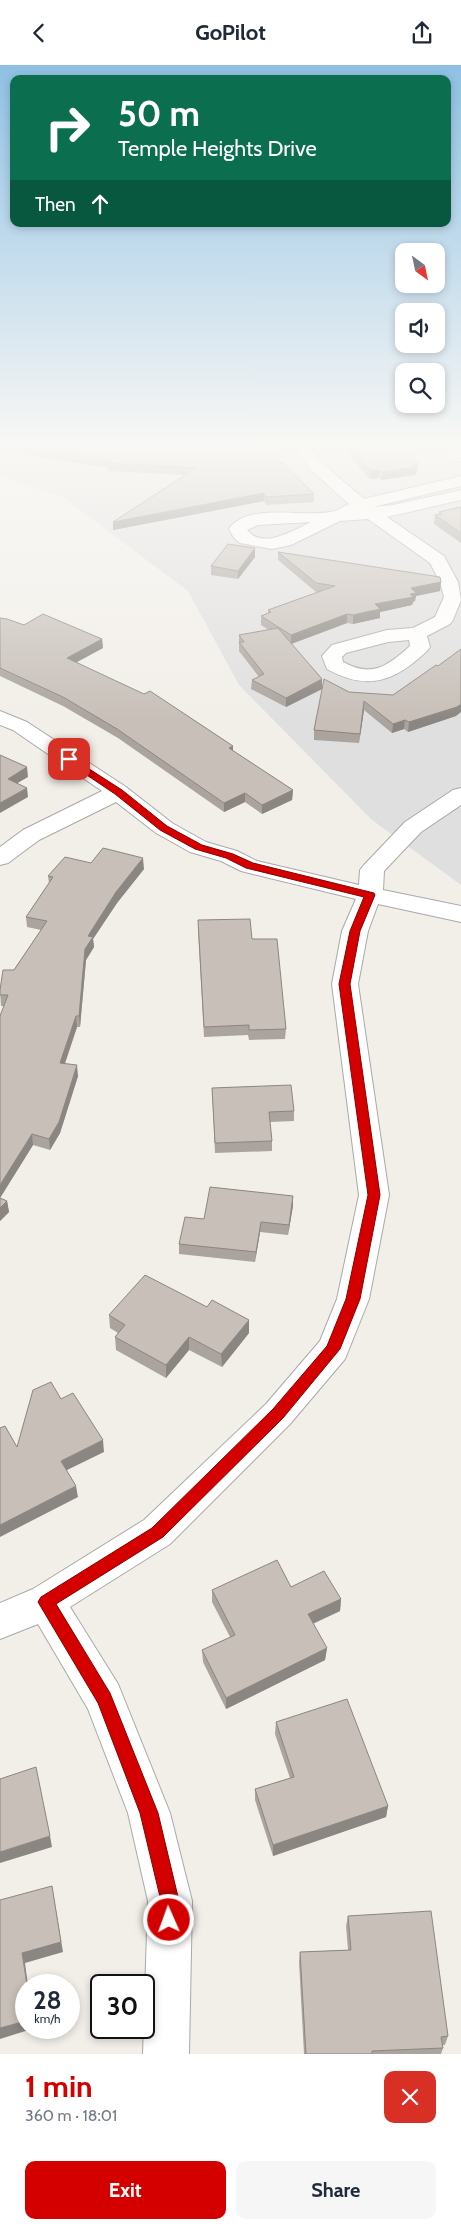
<!DOCTYPE html>
<html lang="en">
<head>
<meta charset="utf-8">
<style>
	:root { --surface:#fff; --page:#f6f6f7; --text:#1f2937; --muted:#747a83; --accent:#d40000 }
	body { margin:0; font-family:Cabin,sans-serif; background:var(--page); color:var(--text); height:100vh; display:flex; flex-direction:column; font-size:19px; white-space:nowrap }
	* { box-sizing:border-box; margin:0 }
	p { font-size:16px; color:var(--muted) }
	.icon { flex:none; width:28px; height:28px; fill:none; stroke:currentColor; stroke-width:2; stroke-linecap:round; stroke-linejoin:round }
	.map { position:relative; height:1989px; overflow:hidden }
	.panel { display:flex; flex-direction:column; background:var(--surface); flex:1 }
	.panel>* { flex:none }
	.hud { position:absolute; left:10px; top:10px; width:441px; height:152px; border-radius:10px; box-shadow:0 2px 8px #0003; background:#0b6e4f; color:#fff; overflow:hidden }
	.needle { width:32px; rotate:147deg }
	.tools { position:absolute; left:395px; top:178px; display:grid; gap:10px }
	.tools a { display:grid; place-items:center; width:50px; height:50px; border-radius:10px; background:var(--surface); box-shadow:0 2px 8px #0003; font-size:25px }
	.speed { position:absolute; left:15px; top:1909px; display:flex; gap:10px; font-size:25px; font-weight:700; text-align:center }
	.speed>* { display:grid; place-content:center; width:65px; height:65px; border-radius:50%; background:var(--surface); box-shadow:0 2px 8px #0003; line-height:1 }
	.speed small { font-size:12px; font-weight:400 }
	.speed .limit { border:2px solid #111; border-radius:8px; background:#fff; color:#111 }
	.pin { position:absolute; display:grid; place-items:center; width:42px; height:42px; color:#fff; margin:-21px; border-radius:10px; box-shadow:0 2px 8px #0006 }
	.me { position:absolute; width:55px; margin:-28px; rotate:358deg; stroke-linejoin:round; filter:drop-shadow(0 0 4px #0008) }
	.turn { display:flex; align-items:center; gap:18px; height:105px; padding:0 25px; font-size:22px }
	.turn .icon { width:65px; height:65px; stroke-width:2.5 }
	.turn b { display:block; font-size:35px; line-height:42px }
	.then { display:flex; align-items:center; height:48px; padding:0 25px; background:#0003; gap:10px; font-size:19px }
	.round { display:grid; place-items:center; flex:none; width:52px; height:52px; border-radius:10px; background:var(--page) }
	.summary { display:flex; align-items:center; justify-content:space-between; height:85px; padding:0 25px }
	h1 { font-size:30px; font-weight:700; line-height:38px; color:var(--accent) }
	.cta { display:flex; gap:10px; margin-top:auto; padding:10px 25px }
	.cta a { flex:1; height:58px; border-radius:10px; background:var(--accent); color:#fff; font-size:20px; font-weight:700; line-height:58px; text-align:center }
	.cta a+a { background:var(--page); color:var(--text) }
	header { display:flex; justify-content:space-between; align-items:center; height:65px; padding:0 25px; background:var(--surface); font-size:22px; font-weight:700 }
	.map>svg:first-child { display:block }
</style>
</head>
<body>
<header><svg class="icon" aria-label="back" viewBox="0 0 24 24"><path d="M15 5l-7 7 7 7"/></svg>GoPilot<svg class="icon" aria-label="share" viewBox="0 0 24 24"><path d="M12 15V3M7 8l5-5 5 5M5 13v7h14v-7"/></svg></header>
<div class="map">
<svg width="461" height="1989" viewBox="0 0 461 1989">
	<rect width="100%" height="100%" fill="#f2efe9"/>
	<!-- residential -->
	<polygon fill="#e0dfdf" points="0,378 461,378 461,820 372,755 239,620 188,526 64,433 0,410"/>
	<g fill="none" stroke-linecap="round" stroke-linejoin="round">
		<!-- minor casing -->
		<g stroke="#a9a9a9" stroke-width="2">
			<g id="minor">
				<path d="M291,378H307L324,400L364,434L461,411V421L373,442L393,440L461,425V435L387,452L444,491L458,517L461,535L453,555L450,559L427,571L430,582L427,586C395,616 368,627 327,604L322,591L332,580L387,565L413,563L435,552L444,532L440,517L430,498L368,454L340,456L291,480L272,484L240,478L234,473L229,464C248,436 307,454 335,446C340,444 344,441 349,439L312,406ZM311,457C294,465 263,485 247,465L258,460ZM409,575L410,581C388,601 372,613 343,597L342,592L346,588L388,577Z"/>
				<polygon points="437,378 454,378 461,384 461,397 455,395"/>
				<polygon points="0,646 27,657 126,722 172,758 206,777 237,786 257,796 359,820 360,805 364,800 405,757 453,725 461,723 461,740 421,767 384,806 383,825 461,841 461,857 378,839 368,866 358,919 389,1130 369,1234 345,1294 290,1359 170,1479 70,1542 118,1619 170,1748 192,1836 189,1989 143,1989 148,1836 128,1748 88,1644 38,1559 0,1574 0,1538 33,1524 144,1455 266,1339 320,1276 337,1234 359,1130 332,919 342,866 356,834 241,806 221,796 190,787 156,768 116,737 39,775 8,798 0,800 0,782 23,765 102,726 13,665 0,660"/>
			</g>
		</g>
		<!-- minor -->
		<use href="#minor" fill="#fff" fill-rule="evenodd"/>
	</g>
	<!-- wall -->
	<g fill="#aba49e">
		<polygon points="0,378 257,378 258,382 281,398 314,429 314,437 266,440 264,436 113,465 113,457 185,410 109,406 109,403 26,390 0,382"/>
		<polygon points="338,378 399,378 417,407 416,408 415,410 381,415 379,413 370,414"/>
		<polygon points="461,442 461,478 434,459 435,450 439,449 439,447"/>
		<polygon points="255,483 255,492 238,514 211,510 211,501"/>
		<polygon points="278,487 441,517 440,526 416,531 415,536 413,537 412,540 380,547 380,553 353,559 347,558 291,579 322,614 322,624 286,642 251,624 252,615 259,612 239,586 239,570 269,565 261,560 261,551 268,548 268,545 318,527 316,527 278,495"/>
		<polygon points="0,553 24,560 102,574 103,583 76,597 233,686 293,725 292,735 262,749 245,737 224,747 118,673 63,641 0,611"/>
		<polygon points="349,627 456,651 408,667 404,664 392,668 364,645 359,678 314,675 314,665"/>
		<polygon points="91,798 144,804 117,838 93,874 94,882 86,895 80,962 77,962 65,999 78,1011 60,1068 50,1085 33,1080 0,1133 7,1136 9,1147 0,1156 0,951 4,941 1,941 0,925 41,865 27,862 26,852 49,818 48,811"/>
		<polygon points="198,865 252,874 286,964 285,974 249,975 248,970 204,972"/>
		<polygon points="212,1023 294,1046 294,1056 270,1057 272,1076 272,1086 215,1088"/>
		<polygon points="293,1131 293,1141 288,1170 260,1167 255,1197 179,1189 179,1179 204,1154"/>
		<polygon points="109,1250 249,1268 222,1302 189,1285 166,1313 116,1285 115,1272 118,1268 110,1263"/>
		<polygon points="291,1522 341,1534 340,1546 313,1559 327,1583 325,1595 226,1644 203,1597 202,1585 230,1572 212,1537 212,1525"/>
		<polygon points="276,1657 388,1741 386,1752 273,1791 255,1735 255,1724 290,1713 275,1669"/>
		<polygon points="348,1851 448,1971 445,1980 442,1980 443,1983 441,1989 304,1989 299,1897 300,1887 348,1885 346,1861"/>
	</g>
	<!-- shaded-wall -->
	<g fill="#8b8681">
		<polygon points="418,399 417,407 416,408 415,410 381,415 382,407"/>
		<polygon points="379,405 379,413 370,414 371,406"/>
		<polygon points="264,428 264,436 113,465 113,457"/>
		<polygon points="255,483 255,492 238,514 238,506"/>
		<polygon points="441,517 440,526 416,531 415,536 413,537 412,540 380,547 380,553 353,559 353,550 375,539 411,523"/>
		<polygon points="347,549 347,558 291,579 291,570"/>
		<polygon points="102,574 103,583 68,602 67,593"/>
		<polygon points="322,614 322,624 286,642 286,633"/>
		<polygon points="364,636 364,645 359,678 360,669"/>
		<polygon points="461,639 461,647 456,651 408,667 409,657"/>
		<polygon points="405,655 404,664 392,668 393,659"/>
		<polygon points="233,681 233,690 229,683"/>
		<polygon points="27,702 28,712 9,723 8,714"/>
		<polygon points="27,723 28,732 0,748 0,738"/>
		<polygon points="293,725 292,735 262,749 262,740"/>
		<polygon points="245,728 245,737 224,747 224,738"/>
		<polygon points="143,793 144,804 117,838 93,874 94,882 86,895 80,962 79,951 85,884 88,871 116,827"/>
		<polygon points="76,951 77,962 61,1009 60,998"/>
		<polygon points="77,1000 78,1011 60,1068 50,1085 49,1074"/>
		<polygon points="32,1069 33,1080 0,1133 0,1120"/>
		<polygon points="293,1131 293,1141 288,1170 289,1160"/>
		<polygon points="7,1136 9,1147 0,1156 0,1143"/>
		<polygon points="261,1157 260,1167 255,1197 256,1187"/>
		<polygon points="249,1255 249,1268 222,1302 221,1289"/>
		<polygon points="189,1272 189,1285 166,1313 166,1300"/>
		<polygon points="103,1375 104,1387 63,1407 61,1396"/>
		<polygon points="76,1421 78,1432 0,1472 0,1460"/>
		<polygon points="341,1534 340,1546 307,1561 308,1549"/>
		<polygon points="327,1583 325,1595 226,1644 226,1633"/>
		<polygon points="388,1741 386,1752 273,1791 273,1780"/>
		<polygon points="50,1771 52,1782 0,1798 0,1787"/>
		<polygon points="52,1821 63,1887 25,1898 28,1920 27,1920 22,1888"/>
		<polygon points="26,1956 26,1962 35,1963 0,1974 0,1963"/>
	</g>
	<!-- building -->
	<g fill="#c7bfb8" stroke="#8b8681">
		<polygon points="11,378 257,378 258,382 267,381 281,398 283,398 314,429 266,432 264,428 113,457 196,403 108,398 109,396 26,382"/>
		<polygon points="346,378 399,378 418,399 413,400 416,402 382,407 379,405 371,406"/>
		<polygon points="461,442 461,468 435,450 442,449 439,447"/>
		<polygon points="228,479 255,483 238,506 211,501"/>
		<polygon points="278,487 440,512 441,517 411,523 416,528 410,529 413,532 375,539 380,544 353,550 347,549 291,570 261,551 271,547 268,545 335,521 316,518"/>
		<polygon points="43,549 102,574 67,593 144,629 150,626 233,681 229,683 293,725 262,740 245,728 224,738 117,664 63,632 0,603 0,553 7,554 24,560"/>
		<polygon points="278,563 322,614 286,633 252,615 264,609 239,577 244,577 239,570"/>
		<polygon points="461,584 461,639 457,642 409,657 405,655 393,659 364,636 360,669 314,665 324,614 349,627 393,630 436,600 438,601"/>
		<polygon points="0,690 27,702 8,714 27,723 0,738"/>
		<polygon points="103,783 143,793 116,827 88,871 93,872 85,884 79,951 76,951 60,998 77,1000 59,1057 49,1074 32,1069 0,1120 0,951 8,930 0,930 0,925 3,905 14,905 47,856 26,852 53,812 48,811 65,792 91,798"/>
		<polygon points="250,854 252,874 277,874 286,964 249,965 249,960 204,962 198,855"/>
		<polygon points="291,1020 294,1046 269,1047 272,1076 215,1078 212,1023"/>
		<polygon points="210,1122 293,1131 289,1160 261,1157 256,1187 179,1179 185,1152 204,1154"/>
		<polygon points="0,1133 7,1136 0,1143"/>
		<polygon points="145,1210 207,1242 212,1235 249,1255 221,1289 189,1272 166,1300 115,1272 125,1260 109,1250"/>
		<polygon points="51,1317 61,1334 73,1328 103,1375 61,1396 76,1421 0,1460 0,1363 5,1361 17,1382 33,1325"/>
		<polygon points="277,1495 291,1522 324,1506 341,1534 308,1549 327,1583 226,1633 202,1585 235,1570 212,1525"/>
		<polygon points="347,1634 388,1741 273,1780 255,1724 294,1712 276,1657"/>
		<polygon points="36,1702 50,1771 0,1787 0,1714"/>
		<polygon points="52,1821 61,1877 22,1888 27,1920 26,1920 26,1956 0,1963 0,1835"/>
		<polygon points="431,1846 448,1971 441,1972 443,1983 372,1986 372,1989 306,1989 300,1887 351,1885 348,1851"/>
	</g>
	<!-- sky -->
	<linearGradient id="sky" x2="0" y2="1"><stop stop-color="#8fc0e4"/><stop offset="0.58" stop-color="#f9f8f5"/><stop offset="1" stop-color="#f9f8f5" stop-opacity="0"/></linearGradient>
	<rect width="461" height="656" fill="url(#sky)"/>
	<!-- route -->
	<polygon fill="#d40000" stroke="#8a0000" points="69,691 122,725 167,761 202,780 233,789 253,798 374,828 375,830 360,866 350,919 380,1130 360,1234 340,1284 283,1353 163,1472 56,1539 110,1628 158,1748 179,1836 178,1855 176,1862 169,1864 163,1862 160,1855 161,1836 140,1748 98,1638 38,1537 41,1532 152,1463 273,1344 327,1281 346,1234 368,1130 339,919 350,866 364,832 246,803 226,793 195,784 160,765 115,729 66,696 65,694"/>
</svg>
<div class="tools">
<a><svg class="needle" viewBox="-14 -14 28 28"><path d="M0-13l5 13h-10z" fill="#e53935"/><path d="M0 13l5-13h-10z" fill="#747a83"/></svg></a>
<a><svg class="icon" aria-label="sound" viewBox="0 0 24 24"><path d="M4 9h4l5-4v14l-5-4H4zM17 9q2 3 0 6"/></svg></a>
<a><svg class="icon" aria-label="search" viewBox="0 0 24 24"><circle cx="10" cy="10" r="6"/><path d="M15 15l6 6"/></svg></a>
</div>
<div class="speed"><div>28<small>km/h</small></div><div class="limit">30</div></div>
<div class="pin" style="left:69px;top:694px;background:#d93025"><svg class="icon" aria-label="arrive" viewBox="0 0 24 24"><path d="M6 21V4h12l-3 4 3 4H6"/></svg></div>
<svg class="me" style="left:169px;top:1855px" viewBox="-20 -20 40 40"><circle r="17" fill="#d40000" stroke="#fff" stroke-width="3"/><path d="M0-11L8 9 0 5-8 9z" fill="#fff"/></svg>
<div class="hud">
<div class="turn"><svg class="icon" aria-label="right" viewBox="0 0 24 24"><path d="M7 20v-9h11M14 6l5 5-5 5"/></svg><div><b>50 m</b>Temple Heights Drive</div></div>
<div class="then">Then<svg class="icon" aria-label="ahead" viewBox="0 0 24 24"><path d="M12 20V5M6 11l6-6 6 6"/></svg></div>
</div>
</div>
<section class="panel">
<div class="summary"><div><h1>1 min</h1><p>360 m · 18:01</p></div><a class="round" style="background:#d93025;color:#fff"><svg class="icon" aria-label="close" viewBox="0 0 24 24"><path d="M6 6l12 12M18 6L6 18"/></svg></a></div>
<div class="cta"><a>Exit</a><a>Share</a></div>
</section>
</body>
</html>
